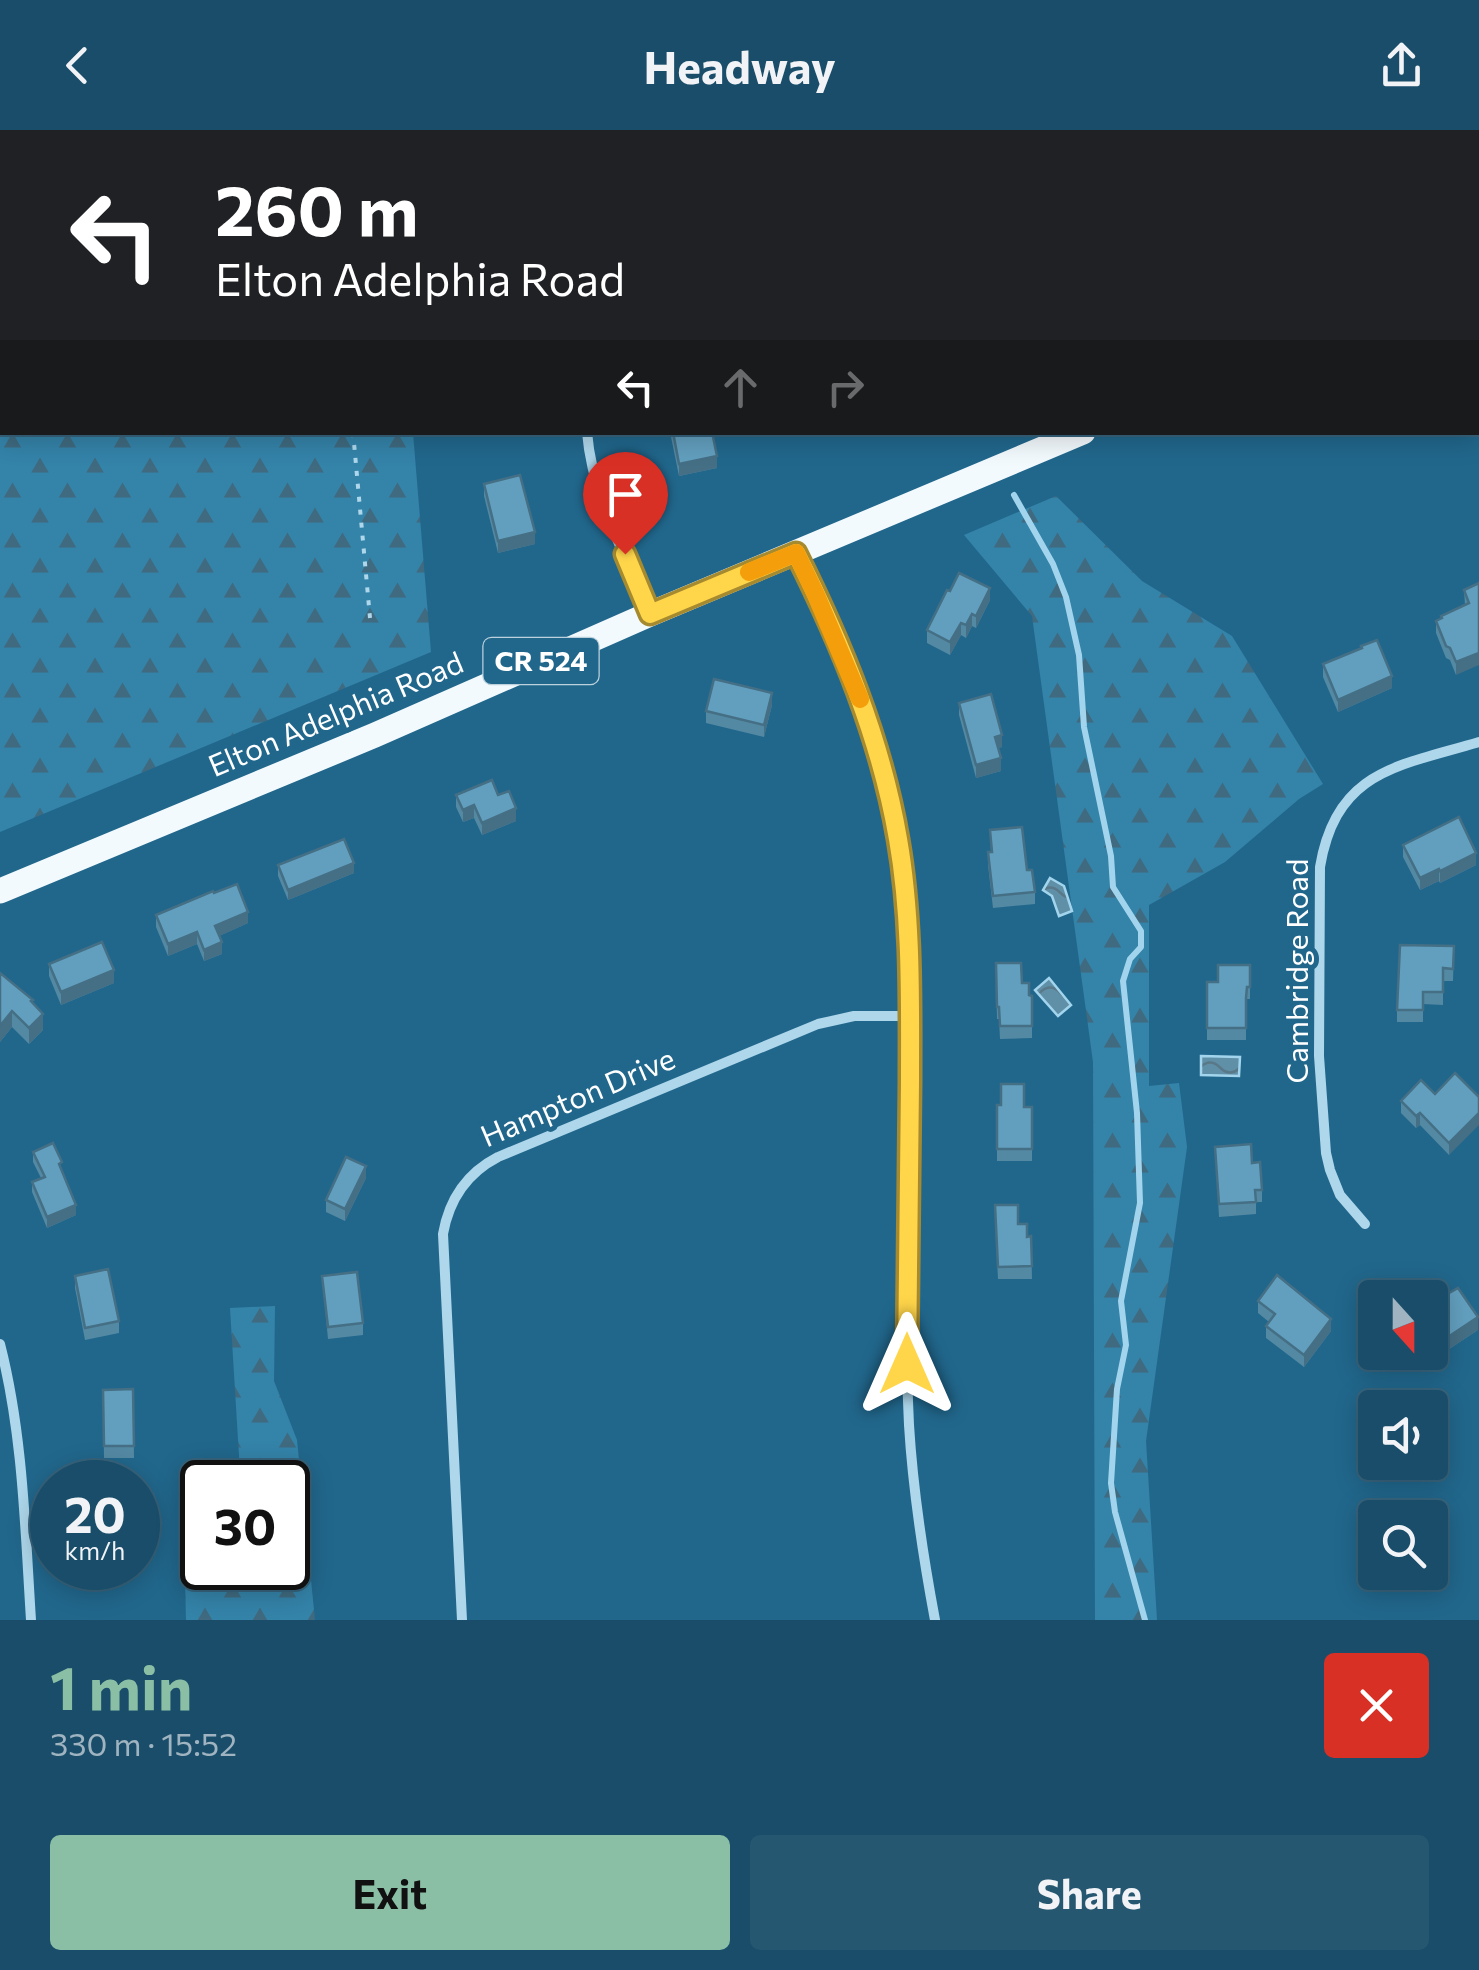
<!DOCTYPE html>
<html lang="en">
<head>
<meta charset="utf-8">
<style>
	:root { --surface:#194d69; --page:#265771; --text:#f1f3f6; --muted:#9fb4c0; --line:#37647d; --accent:#8abfa5 }
	body { margin:0; font-family:Commissioner,sans-serif; background:var(--page); color:var(--text); height:100vh; display:flex; flex-direction:column; font-size:38px; white-space:nowrap }
	* { box-sizing:border-box; margin:0 }
	p { font-size:32px; color:var(--muted) }
	.icon { flex:none; width:55px; height:55px; fill:none; stroke:currentColor; stroke-width:2; stroke-linecap:round; stroke-linejoin:round }
	.map { position:relative; height:1490px; overflow:hidden }
	.drawer { display:flex; flex-direction:column; background:var(--surface); flex:1 }
	.drawer>* { flex:none }
	.banner { position:absolute; left:0px; top:0px; width:1480px; height:305px; box-shadow:0 5px 25px #0003,0 0 0 2px var(--line); background:#202124; color:#fff; overflow:hidden }
	.needle { width:65px; rotate:159deg }
	.fabs { position:absolute; left:1358px; top:1150px; display:grid; gap:20px }
	.fabs a { display:grid; place-items:center; width:90px; height:90px; border-radius:10px; background:var(--surface); box-shadow:0 5px 25px #0003,0 0 0 2px var(--line); font-size:50px }
	.speed { position:absolute; left:30px; top:1330px; display:flex; gap:20px; font-size:50px; font-weight:700; text-align:center }
	.speed>* { display:grid; place-content:center; width:130px; height:130px; border-radius:50%; background:var(--surface); box-shadow:0 5px 25px #0003,0 0 0 2px var(--line); line-height:1 }
	.speed small { font-size:25px; font-weight:400 }
	.speed .limit { border:5px solid #111; border-radius:15px; background:#fff; color:#111 }
	.pin { position:absolute; display:grid; place-items:center; width:85px; height:85px; color:#fff; margin:-102px -42px; border-radius:50% 50% 50% 0; rotate:-45deg; box-shadow:0 0 10px #0007 }
	.pin .icon { rotate:45deg }
	.me { position:absolute; width:110px; margin:-55px; rotate:0deg; stroke-linejoin:round; filter:drop-shadow(0 0 8px #0008) }
	.turn { display:flex; align-items:center; gap:35px; height:210px; padding:0 50px; font-size:45px }
	.turn .icon { width:130px; height:130px; stroke-width:2.5 }
	.turn b { display:block; font-size:70px; line-height:85px }
	.lanes { display:flex; align-items:center; height:95px; padding:0 50px; background:#0003; justify-content:center; gap:50px; direction:ltr }
	.lanes .off { opacity:.35 }
	.round { display:grid; place-items:center; flex:none; width:105px; height:105px; border-radius:10px; background:var(--page) }
	.head { display:flex; align-items:center; justify-content:space-between; height:170px; padding:0 50px }
	h1 { font-size:60px; font-weight:700; line-height:75px; color:var(--accent) }
	.action { display:flex; gap:20px; margin-top:auto; padding:20px 50px }
	.action a { flex:1; height:115px; border-radius:10px; background:var(--accent); color:#111; font-size:40px; font-weight:700; line-height:115px; text-align:center }
	.action a+a { background:var(--page); color:var(--text) }
	header { display:flex; justify-content:space-between; align-items:center; height:130px; padding:0 50px; background:var(--surface); font-size:45px; font-weight:700 }
	.map>svg:first-child { display:block }
</style>
</head>
<body>
<header><svg class="icon" aria-label="back" viewBox="0 0 24 24"><path d="M15 5l-7 7 7 7"/></svg>Headway<svg class="icon" aria-label="share" viewBox="0 0 24 24"><path d="M12 15V3M7 8l5-5 5 5M5 13v7h14v-7"/></svg></header>
<div class="map">
<svg width="1479" height="1490" viewBox="0 0 1479 1490">
	<defs>
		<pattern id="grass-dots" width="8" height="8" patternUnits="userSpaceOnUse" patternTransform="scale(2.5)"><rect width="8" height="8" fill="#3483a9"/><path d="M2 2h.1M6 6h.1" fill="none" stroke="#3f6a7f" stroke-width="1.8" stroke-linecap="round"/></pattern>
		<pattern id="forest-firs" width="22" height="20" patternUnits="userSpaceOnUse" patternTransform="scale(2.5)"><rect width="22" height="20" fill="#3483a9"/><path d="M5 1l3.5 6h-7zM16 11l3.5 6h-7z" fill="#3f6a7f"/></pattern>
		<pattern id="water-waves" width="16" height="10" patternUnits="userSpaceOnUse" patternTransform="scale(2.5)"><rect width="16" height="10" fill="#6090a8"/><path d="M0 5q4-4 8 0t8 0" fill="none" stroke="#597888"/></pattern>
	</defs>
	<rect width="100%" height="100%" fill="#21678c"/>
	<!-- grass -->
	<polygon fill="url(#grass-dots)" points="0,0 388,0 388,2 2,2 2,143 0,144"/>
	<!-- forest -->
	<g fill="url(#forest-firs)">
		<polygon points="677,0 1128,0 1130,2 680,2"/>
		<polygon points="2,143 2,302 413,303 431,522 0,702 0,144"/>
		<polygon points="1056,366 1142,451 1232,506 1323,654 1299,669 1225,732 1149,775 1149,956 1179,953 1187,1017 1146,1311 1157,1490 1095,1490 1093,932 1032,486 964,405"/>
		<polygon points="275,1176 274,1251 297,1310 315,1490 186,1490 185,1448 202,1422 202,1438 288,1438 288,1352 236,1352 240,1342 230,1178"/>
	</g>
	<!-- water -->
	<g fill="url(#water-waves)" stroke="#a2d5ed" stroke-width="2.5">
		<polygon points="1050,748 1064,756 1072,781 1059,786 1052,766 1043,760"/>
		<polygon points="1049,848 1071,875 1058,886 1035,860"/>
		<polygon points="1201,926 1240,927 1239,946 1201,945"/>
	</g>
	<g fill="none" stroke-linecap="round" stroke-linejoin="round">
		<!-- stream -->
		<g stroke="#a2d5ed" stroke-width="6">
			<polyline points="935,0 935,2"/>
			<polyline points="986,302 986,303"/>
			<polyline points="1014,365 1053,434 1066,467 1079,525 1084,597 1111,726 1113,757 1141,801 1141,817 1130,829 1123,851 1137,983 1140,1073 1121,1171 1126,1215 1117,1259 1111,1353 1115,1382 1145,1490"/>
		</g>
		<!-- path -->
		<g stroke="#aed7eb" stroke-width="4" stroke-dasharray="5 8" stroke-linecap="butt">
			<polyline points="339,0 339,2"/>
			<polyline points="353,302 370,488"/>
		</g>
		<!-- street -->
		<g stroke="#aed7eb" stroke-width="10">
			<polyline points="1291,0 1292,2"/>
			<path d="M587,302C592,366 625,425 650,483"/>
			<path d="M796,423C840,513 880,607 898,706C915,798 910,892 909,985C908,1088 904,1192 909,1295C913,1361 923,1426 935,1490"/>
			<path d="M1365,1094L1340,1065L1330,1040L1326,1023L1319,926L1320,737C1336,640 1399,636 1479,612"/>
			<path d="M0,1214C23,1304 25,1397 31,1490"/>
			<path d="M462,1490L443,1104C449,1070 467,1043 498,1027L818,894L854,886H910"/>
		</g>
		<!-- primary -->
		<g stroke="#f3fafe" stroke-width="25">
			<polyline points="1478,137 1479,136"/>
			<polyline points="0,761 375,605 650,484 1083,302"/>
		</g>
	</g>
	<!-- wall -->
	<g fill="#5489a3">
		<polygon points="670,302 712,302 717,338 679,346"/>
		<polygon points="484,354 535,414 498,423 484,366"/>
		<polygon points="1479,453 1456,545 1450,530 1446,528 1436,503 1436,491 1441,489 1441,486 1465,475 1464,460"/>
		<polygon points="990,470 976,498 972,496 966,508 961,505 950,525 927,513 927,500"/>
		<polygon points="1361,519 1392,558 1338,582 1323,547 1323,534"/>
		<polygon points="959,573 1002,617 998,618 1001,641 976,648 959,585"/>
		<polygon points="772,575 764,607 706,593 706,581"/>
		<polygon points="456,665 498,665 516,691 482,705 474,688 463,692 456,677"/>
		<polygon points="990,700 1027,740 1035,762 1035,774 993,778 988,735 988,722 991,722"/>
		<polygon points="1403,715 1476,735 1440,753 1439,751 1420,760 1403,727"/>
		<polygon points="278,735 354,743 288,770 278,746"/>
		<polygon points="156,785 248,793 219,806 222,824 204,831 197,814 168,826 156,797"/>
		<polygon points="1454,816 1453,851 1443,851 1443,875 1423,874 1423,892 1397,892 1397,880"/>
		<polygon points="996,833 1022,853 1029,865 1032,866 1032,908 1000,909 999,889 997,889"/>
		<polygon points="49,834 114,853 61,875 49,846"/>
		<polygon points="1250,835 1250,869 1247,869 1246,880 1246,910 1207,910 1207,852 1218,852"/>
		<polygon points="0,843 33,873 43,900 29,914 12,897 0,912"/>
		<polygon points="1435,964 1479,967 1449,1025 1420,995 1416,998 1401,983 1401,971"/>
		<polygon points="997,975 1032,977 1032,1031 997,1031"/>
		<polygon points="1215,1017 1252,1033 1262,1060 1262,1072 1256,1072 1256,1084 1219,1087"/>
		<polygon points="33,1022 62,1041 76,1085 47,1098 32,1062 32,1052 41,1048 33,1032"/>
		<polygon points="366,1048 345,1091 326,1082 326,1070"/>
		<polygon points="995,1088 1018,1094 1027,1107 1031,1106 1032,1149 998,1149"/>
		<polygon points="75,1146 119,1191 119,1203 85,1210 75,1158"/>
		<polygon points="322,1146 363,1193 363,1205 328,1209"/>
		<polygon points="1258,1171 1331,1201 1304,1237 1266,1208 1266,1196 1269,1192 1258,1183"/>
		<polygon points="1478,1200 1425,1235 1416,1222 1430,1222"/>
		<polygon points="133,1259 134,1328 104,1328 103,1260"/>
	</g>
	<!-- shaded-wall -->
	<g fill="#456f85">
		<polygon points="717,326 717,338 679,346 679,334"/>
		<polygon points="535,402 535,414 498,423 498,411"/>
		<polygon points="990,458 990,470 976,498 976,486"/>
		<polygon points="972,484 972,496 966,508 966,495"/>
		<polygon points="961,493 961,505 950,525 950,512"/>
		<polygon points="1479,523 1479,535 1456,545 1456,532"/>
		<polygon points="1392,546 1392,558 1338,582 1338,570"/>
		<polygon points="772,563 772,575 764,607 764,595"/>
		<polygon points="1002,605 1002,617 995,619 995,607"/>
		<polygon points="1001,628 1001,641 976,648 976,635"/>
		<polygon points="474,675 474,688 463,692 463,680"/>
		<polygon points="516,678 516,691 482,705 482,693"/>
		<polygon points="1476,723 1476,735 1440,753 1440,741"/>
		<polygon points="354,733 354,743 288,770 288,760"/>
		<polygon points="1439,739 1439,751 1420,760 1420,748"/>
		<polygon points="248,782 248,793 215,808 215,796"/>
		<polygon points="197,802 197,814 168,826 168,814"/>
		<polygon points="222,812 222,824 204,831 204,820"/>
		<polygon points="114,840 114,853 61,875 61,862"/>
		<polygon points="12,881 12,897 0,912 0,896"/>
		<polygon points="43,884 43,900 29,914 29,898"/>
		<polygon points="1420,983 1420,995 1416,998 1416,986"/>
		<polygon points="1479,983 1479,995 1449,1025 1449,1013"/>
		<polygon points="366,1036 366,1048 345,1091 345,1079"/>
		<polygon points="76,1075 76,1085 47,1098 47,1087"/>
		<polygon points="1478,1187 1478,1200 1425,1235 1425,1223 1430,1222 1430,1219"/>
		<polygon points="1331,1189 1331,1201 1304,1237 1304,1225"/>
		<polygon points="161,1393 161,1402 138,1408 138,1398"/>
	</g>
	<!-- building -->
	<g fill="#629fbe" stroke="#456f85" stroke-width="2.5">
		<rect x="463" y="0" width="39" height="2"/>
		<polygon points="1382,0 1434,0 1435,2 1383,2"/>
		<polygon points="1478,236 1479,237 1479,273 1478,272"/>
		<polygon points="673,302 712,302 717,326 679,334"/>
		<polygon points="520,345 535,402 498,411 484,354"/>
		<polygon points="959,443 990,458 976,486 972,484 966,495 961,493 950,512 927,500 947,460 950,461"/>
		<polygon points="1479,453 1479,523 1456,532 1450,518 1446,516 1436,491 1442,488 1441,486 1469,473 1464,460"/>
		<polygon points="1377,510 1392,546 1338,570 1323,534 1362,518 1361,516"/>
		<polygon points="714,549 772,563 764,595 706,581"/>
		<polygon points="991,564 1002,605 995,607 1001,628 976,635 959,573"/>
		<polygon points="492,650 498,665 509,661 516,678 482,693 474,675 463,680 456,665"/>
		<polygon points="1459,687 1476,723 1440,741 1439,739 1420,748 1403,715"/>
		<polygon points="1022,697 1027,740 1032,740 1035,762 993,766 988,722 992,722 990,700"/>
		<polygon points="344,709 354,733 288,760 278,735"/>
		<polygon points="237,754 248,782 215,796 222,812 204,820 197,802 168,814 156,785 213,761 214,763"/>
		<polygon points="102,812 114,840 61,862 49,834"/>
		<polygon points="1400,815 1454,816 1453,839 1443,838 1443,862 1423,862 1423,880 1397,880"/>
		<polygon points="996,833 1021,833 1022,853 1029,853 1029,865 1032,866 1032,896 1000,896 999,877 997,877"/>
		<polygon points="1218,835 1250,835 1250,857 1247,857 1246,868 1246,898 1207,898 1207,852 1218,852"/>
		<polygon points="0,843 33,870 31,871 43,884 29,898 12,881 0,896"/>
		<polygon points="1455,943 1479,967 1479,983 1449,1013 1420,983 1416,986 1401,971 1421,950 1435,964"/>
		<polygon points="1001,954 1024,954 1024,977 1032,977 1032,1019 997,1019 997,975 1001,975"/>
		<polygon points="53,1013 62,1032 59,1034 76,1075 47,1087 32,1052 45,1047 33,1022"/>
		<polygon points="1251,1014 1252,1033 1260,1032 1262,1060 1255,1060 1256,1072 1219,1074 1215,1017"/>
		<polygon points="346,1027 366,1036 345,1079 326,1070"/>
		<polygon points="995,1075 1018,1075 1018,1094 1027,1094 1027,1107 1031,1106 1032,1136 998,1137"/>
		<polygon points="108,1139 119,1191 85,1198 75,1146"/>
		<polygon points="357,1142 363,1193 328,1197 322,1146"/>
		<polygon points="1277,1145 1331,1189 1304,1225 1266,1196 1275,1184 1258,1171"/>
		<polygon points="1458,1158 1478,1187 1430,1219 1430,1174"/>
		<polygon points="133,1259 134,1316 104,1316 103,1260"/>
		<polygon points="157,1375 161,1393 138,1398 138,1379"/>
	</g>
	<g fill="none" stroke-linecap="round" stroke-linejoin="round">
		<!-- route casing -->
		<g stroke="#a68a30" stroke-width="25">
			<path id="route" d="M625,424L650,484L796,423C841,513 881,609 898,709C912,789 910,871 910,952C909,1046 908,1140 907,1234"/>
		</g>
		<!-- route -->
		<use href="#route" stroke="#ffd54a" stroke-width="18"/>
		<!-- slow -->
		<polyline stroke="#f59e0b" stroke-width="18" points="749,442 796,423 816,465 860,569"/>
	</g>
	<g text-anchor="middle" stroke-width="10" stroke-linejoin="round" paint-order="stroke">
		<!-- shield labels -->
		<rect fill="#21678c" stroke="#bcd1dc" stroke-width="2.5" x="483.5" y="508" width="115" height="46" rx="8"/>
		<g font-size="28" font-weight="bold" fill="#fff">
			<text x="541" y="541">CR 524</text>
		</g>
		<!-- street labels -->
		<g font-size="30" fill="#fff" stroke="#21678c">
			<text transform="translate(336 585) rotate(-23)" y="10">Elton Adelphia Road</text>
			<text transform="translate(1298 841) rotate(-90)" y="10">Cambridge Road</text>
			<text transform="translate(578 968) rotate(-23)" y="10">Hampton Drive</text>
		</g>
	</g>
</svg>
<div class="fabs">
<a><svg class="needle" viewBox="-14 -14 28 28"><path d="M0-13l5 13h-10z" fill="#e53935"/><path d="M0 13l5-13h-10z" fill="#9fb4c0"/></svg></a>
<a><svg class="icon" aria-label="sound" viewBox="0 0 24 24"><path d="M4 9h4l5-4v14l-5-4H4zM17 9q2 3 0 6"/></svg></a>
<a><svg class="icon" aria-label="search" viewBox="0 0 24 24"><circle cx="10" cy="10" r="6"/><path d="M15 15l6 6"/></svg></a>
</div>
<div class="speed"><div>20<small>km/h</small></div><div class="limit">30</div></div>
<div class="pin" style="left:625px;top:424px;background:#d93025"><svg class="icon" aria-label="arrive" viewBox="0 0 24 24"><path d="M6 21V4h12l-3 4 3 4H6"/></svg></div>
<svg class="me" style="left:907px;top:1234px" viewBox="-20 -20 40 40"><path d="M0-17L14 15 0 8-14 15z" fill="#ffd54a" stroke="#fff" stroke-width="4"/></svg>
<div class="banner">
<div class="turn"><svg class="icon" aria-label="left" viewBox="0 0 24 24"><path d="M17 20v-9H6M10 6l-5 5 5 5"/></svg><div><b>260 m</b>Elton Adelphia Road</div></div>
<div class="lanes"><svg class="icon" aria-label="left" viewBox="0 0 24 24"><path d="M17 20v-9H6M10 6l-5 5 5 5"/></svg><svg class="icon off" aria-label="ahead" viewBox="0 0 24 24"><path d="M12 20V5M6 11l6-6 6 6"/></svg><svg class="icon off" aria-label="right" viewBox="0 0 24 24"><path d="M7 20v-9h11M14 6l5 5-5 5"/></svg></div>
</div>
</div>
<section class="drawer">
<div class="head"><div><h1>1 min</h1><p>330 m · 15:52</p></div><a class="round" style="background:#d93025;color:#fff"><svg class="icon" aria-label="close" viewBox="0 0 24 24"><path d="M6 6l12 12M18 6L6 18"/></svg></a></div>
<div class="action"><a>Exit</a><a>Share</a></div>
</section>
</body>
</html>
